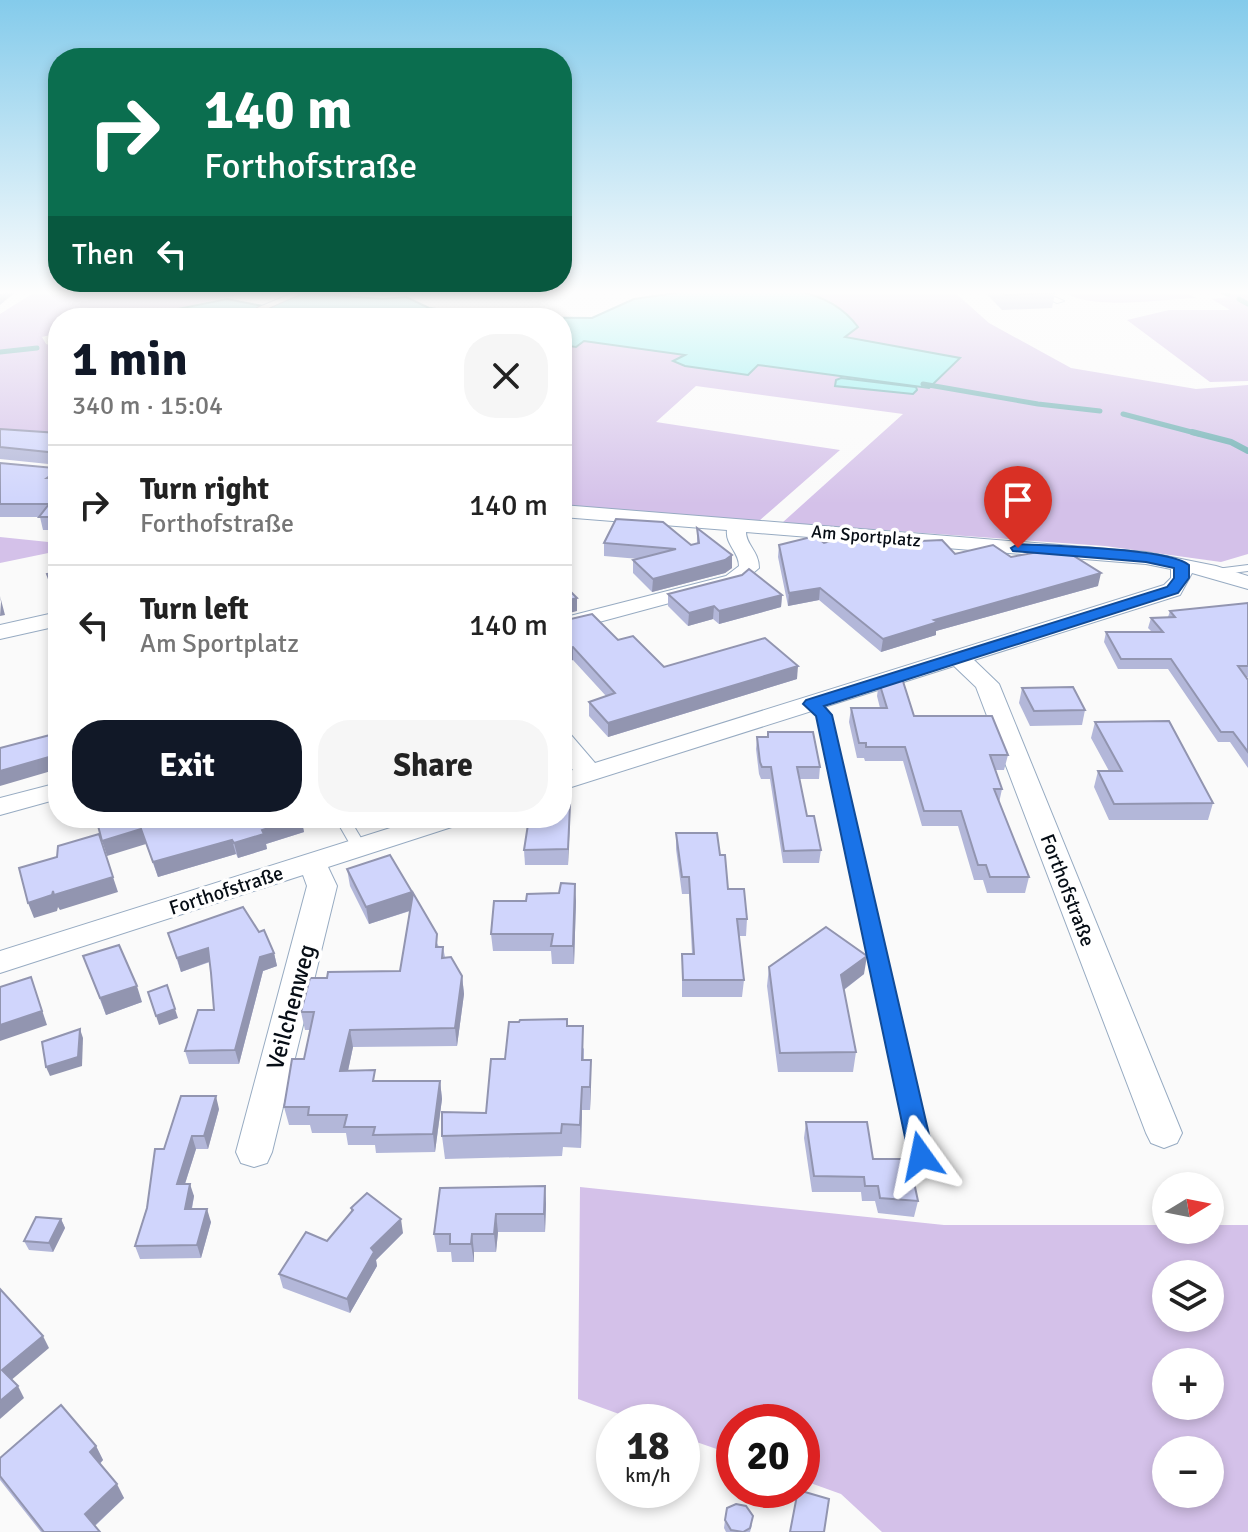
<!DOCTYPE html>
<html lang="en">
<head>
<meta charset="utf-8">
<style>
	:root { --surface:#fff; --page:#f6f6f6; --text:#222; --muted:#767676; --line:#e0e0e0; --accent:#111827 }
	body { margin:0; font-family:Signika,sans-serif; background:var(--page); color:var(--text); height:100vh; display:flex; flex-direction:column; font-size:30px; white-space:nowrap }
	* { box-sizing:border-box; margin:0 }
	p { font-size:26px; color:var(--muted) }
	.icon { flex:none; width:44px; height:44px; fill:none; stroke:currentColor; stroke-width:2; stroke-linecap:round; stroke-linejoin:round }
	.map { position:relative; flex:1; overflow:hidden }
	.sheet { position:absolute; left:48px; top:308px; width:524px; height:520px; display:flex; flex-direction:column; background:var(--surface); border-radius:32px; box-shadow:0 4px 12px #0003 }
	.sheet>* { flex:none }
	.hud { position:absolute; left:48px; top:48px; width:524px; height:244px; border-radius:32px; box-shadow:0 4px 12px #0003; background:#0b6e4f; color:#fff; overflow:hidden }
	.needle { width:52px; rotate:80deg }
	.controls { position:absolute; left:1152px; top:1172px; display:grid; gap:16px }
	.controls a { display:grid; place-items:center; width:72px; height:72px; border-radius:50%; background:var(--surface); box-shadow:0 4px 12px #0003; font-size:40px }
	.speed { position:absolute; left:596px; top:1404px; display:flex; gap:16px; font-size:40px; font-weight:700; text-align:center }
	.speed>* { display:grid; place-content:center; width:104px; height:104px; border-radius:50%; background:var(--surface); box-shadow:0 4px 12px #0003; line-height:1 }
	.speed small { font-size:20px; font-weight:400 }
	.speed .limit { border:12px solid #d22; background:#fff; color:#111 }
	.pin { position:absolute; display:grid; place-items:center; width:68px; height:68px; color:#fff; margin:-82px -34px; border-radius:50% 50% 50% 0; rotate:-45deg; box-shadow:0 0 8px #0007 }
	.pin .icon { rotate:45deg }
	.me { position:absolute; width:88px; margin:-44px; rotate:348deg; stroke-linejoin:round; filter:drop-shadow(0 0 6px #0008) }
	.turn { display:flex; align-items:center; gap:28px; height:168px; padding:0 24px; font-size:36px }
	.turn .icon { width:104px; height:104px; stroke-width:2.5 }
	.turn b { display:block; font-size:56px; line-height:68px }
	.then { display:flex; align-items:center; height:76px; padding:0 24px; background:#0003; gap:16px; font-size:30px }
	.round { display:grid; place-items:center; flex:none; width:84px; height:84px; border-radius:32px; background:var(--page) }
	.head { display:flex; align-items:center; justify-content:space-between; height:136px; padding:0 24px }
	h1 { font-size:48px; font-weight:800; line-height:60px; color:var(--accent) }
	.action { display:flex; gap:16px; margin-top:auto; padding:16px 24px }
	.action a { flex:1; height:92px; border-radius:32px; background:var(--accent); color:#fff; font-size:32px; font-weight:800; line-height:92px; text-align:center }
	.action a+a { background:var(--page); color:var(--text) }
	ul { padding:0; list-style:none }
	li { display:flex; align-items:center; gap:24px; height:120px; padding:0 24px; border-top:2px solid var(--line) }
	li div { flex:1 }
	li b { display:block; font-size:30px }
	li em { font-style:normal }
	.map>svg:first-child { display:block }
</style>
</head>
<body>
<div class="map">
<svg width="1248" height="1532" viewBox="0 0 1248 1532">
	<rect width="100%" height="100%" fill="#fafafa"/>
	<!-- green -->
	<g fill="#d4c1e9" fill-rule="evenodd">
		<polygon points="38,290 261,290 133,318 58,318 58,333 42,337 46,344 58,348 58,459 0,456 0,314"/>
		<polygon points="805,290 952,290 989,323 1071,368 1196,389 1248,385 1248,554 1221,562 1105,546 782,523 903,414 696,386 656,422 840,450 759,521 562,506 562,345 576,347 584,341 843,336 830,301"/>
		<path d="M1062,290H1182L1196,298C1162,299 1087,312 1062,290Z"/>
		<polygon points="1209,290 1248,290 1248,381 1210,382 1127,320 1169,310 1230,310 1212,299 1229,297"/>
		<polygon points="0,537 58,543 58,551 0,563"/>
		<path d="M580,1187L944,1225H1166V1230H1210V1225H1248V1532H882L841,1494L802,1480V1422H734V1455L682,1437V1422H641L578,1399ZM1166,1274H1210V1318H1166ZM1166,1362H1210V1406H1166ZM1166,1450H1210V1494H1166Z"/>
	</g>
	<!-- water -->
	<g fill="#8eeeef" stroke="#65aaae" stroke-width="2">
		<path d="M696,290C753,290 820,276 858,327L845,337L960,358L929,388L758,365L748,375L685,366L673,361L685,355L584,341L576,347L562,345V318H133L227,299L268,307L303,293L383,299L406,297L429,308L492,317L592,318L634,299Z"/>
		<polygon points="841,378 916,387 917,390 913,394 835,386 836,380"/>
	</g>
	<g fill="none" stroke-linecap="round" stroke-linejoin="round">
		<!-- stream-far1 -->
		<g stroke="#65aaae" stroke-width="5">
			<polyline points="1218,290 1228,294"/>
			<polyline points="1239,299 1248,304"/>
			<polyline points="0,352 37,348"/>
			<polyline points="923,384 1038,404 1100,411"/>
			<polyline points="1123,414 1199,434"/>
		</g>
		<!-- stream -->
		<polyline stroke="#65aaae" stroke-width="6" points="1192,432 1231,442 1248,451"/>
		<!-- service casing -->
		<g stroke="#97abc2" stroke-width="2">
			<g id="service">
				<polygon points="300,290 309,290 264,310 257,308"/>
				<polygon points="439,290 445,290 446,291 442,293"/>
				<polygon points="1029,290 1038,290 1064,301 1057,303"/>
				<polygon points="1248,565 1248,571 1216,575 1210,572 1216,569"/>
				<polygon points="812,700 817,701 831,715 931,1156 928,1162 921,1164 914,1162 911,1156 818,716 805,704"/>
				<polygon points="335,818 349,818 367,848 364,851 354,851"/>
			</g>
		</g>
		<!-- minor casing -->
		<g stroke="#97abc2" stroke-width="2">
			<g id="minor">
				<path d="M562,505L1146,552L1216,566L1248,576V589L1192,573L1180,595L974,660L999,684L1182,1133L1177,1143L1164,1148L1151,1143L1146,1133L976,687L954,666L562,790V773L573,770L562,756V732L571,735L595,763L1164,585L1171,578V569L1146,564L746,532C746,545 759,551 759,568L740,584L562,632V618L726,576L739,566C739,552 725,544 727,530L562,517Z"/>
				<polygon points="58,612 58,626 0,639 0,625"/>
				<polygon points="58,783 58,799 0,815 0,798"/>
				<polygon points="422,818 465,818 461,824 328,867 337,886 272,1152 267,1163 254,1167 241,1163 236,1152 307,886 303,875 0,973 0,951"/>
			</g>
		</g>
		<!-- service -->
		<use href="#service" fill="#fff" fill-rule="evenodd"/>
		<!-- minor -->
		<use href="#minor" fill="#fff" fill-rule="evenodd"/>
	</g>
	<!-- wall -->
	<g fill="#b3b7d9">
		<polygon points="983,290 1048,290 1055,293 1052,308 1002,310"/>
		<polygon points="0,429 58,433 58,530 43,530 40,517 0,517 0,463 54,468 58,465 0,459"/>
		<polygon points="697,528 732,568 725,573 652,592 633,573 633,560 639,559 604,556 604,543 691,545 697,544"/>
		<polygon points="898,542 955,554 1011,557 1098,586 936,631 936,635 881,652 819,600 788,606 778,557 779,545 824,543 854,544"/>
		<polygon points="668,594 782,595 781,607 719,624 713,619 688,626 668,606"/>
		<polygon points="1248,603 1248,677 1245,677 1248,680 1248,768 1230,742 1218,742 1168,669 1118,669 1104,642 1106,632 1152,632 1148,628 1151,618 1168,617 1170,611"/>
		<polygon points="562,621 618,640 664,667 797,679 608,737 589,716 589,702 606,696 573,660 566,662 562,658"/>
		<polygon points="879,682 914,716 1008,755 1004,770 995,770 1002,789 999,803 1029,877 1025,893 987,893 983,880 974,880 958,826 922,826 903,761 865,761 864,758 857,758 849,722 851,708 880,708 877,696"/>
		<polygon points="1022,688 1085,710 1082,725 1030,726 1019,703"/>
		<polygon points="1095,722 1213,803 1208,820 1109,820 1094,787 1098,771 1109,771 1091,738"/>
		<polygon points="768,732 820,767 819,779 799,779 807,816 821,850 819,863 783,863 770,779 761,779 759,774 756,749 757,737 767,737"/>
		<polygon points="570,805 568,865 525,865 524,850"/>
		<polygon points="96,818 301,818 304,832 266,844 267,849 238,858 236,854 158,877 146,844"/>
		<polygon points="676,833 720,855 728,889 747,919 746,936 739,936 744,980 742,997 682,997 682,954 692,954 689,894 682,894 676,849"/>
		<polygon points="347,869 413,895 439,947 443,947 445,957 462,976 464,994 457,1046 353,1047 348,1071 377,1081 440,1081 442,1099 435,1152 376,1153 375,1145 348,1145 346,1133 312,1133 310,1125 289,1125 284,1107 304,1059 310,1030 305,1030 301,1012 327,978 400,971 410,911 369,924 350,886"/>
		<polygon points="576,901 574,964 552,964 551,951 493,951 491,934"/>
		<polygon points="168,933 274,953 277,966 263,971 239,1064 189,1064 185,1051 214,1010 210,962 181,972"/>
		<polygon points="83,956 142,1002 106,1015"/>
		<polygon points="769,967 864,974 844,990 856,1052 853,1072 778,1072 767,986"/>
		<polygon points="567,1026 584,1049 584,1060 591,1083 590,1110 582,1110 581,1148 563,1147 562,1156 445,1159 442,1136 486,1113 505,1059"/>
		<polygon points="219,1109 208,1149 196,1149 185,1184 194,1196 192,1209 211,1222 201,1258 140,1259 135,1246 164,1149"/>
		<polygon points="806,1122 873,1159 918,1201 914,1217 878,1213 875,1201 862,1201 861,1192 812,1192 804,1138"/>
		<polygon points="545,1186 546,1204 545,1232 498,1232 496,1252 474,1252 474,1262 452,1262 451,1252 437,1252 434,1234"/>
		<polygon points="351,1208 403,1233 376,1260 377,1266 350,1313 283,1288 279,1274 327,1241 351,1212"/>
		<polygon points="61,1219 65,1228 53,1252 29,1250 24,1241"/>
		<polygon points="96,1446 103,1460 100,1464 124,1498 95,1526 100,1532 41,1532 0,1480 0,1458"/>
		<polygon points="725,1520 752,1525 750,1532 726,1532 724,1528"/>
	</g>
	<!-- shaded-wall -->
	<g fill="#9295b0">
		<polygon points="8,290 18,290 0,305 0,296"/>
		<polygon points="58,470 58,485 47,478"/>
		<polygon points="732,555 732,568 725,573 652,592 653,579"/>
		<polygon points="1101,573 1098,586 936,631 936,635 881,652 883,639 934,620"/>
		<polygon points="820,588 819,600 788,606 789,593"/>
		<polygon points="782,595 781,607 719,624 719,611"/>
		<polygon points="0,596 5,615 0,616 1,602"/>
		<polygon points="577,598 577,611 562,615 562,602"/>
		<polygon points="714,606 713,619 688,626 689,613"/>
		<polygon points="573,647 573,660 566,662 565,649"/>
		<polygon points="798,666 797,679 608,737 608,723"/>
		<polygon points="56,755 58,760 58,769 0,786 0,771"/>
		<polygon points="570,805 570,820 568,865 568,849"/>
		<polygon points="301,818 304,832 266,844 267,849 238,858 234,843 262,830"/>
		<polygon points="141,829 146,844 107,856 102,841"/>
		<polygon points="232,840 236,854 158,877 153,862"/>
		<polygon points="113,877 118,892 60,910 58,907 57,911 34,918 28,903 53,891"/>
		<polygon points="575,884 576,901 574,964 573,946"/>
		<polygon points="412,892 415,909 369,924 366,907"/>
		<polygon points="208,948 211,961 181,972 177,958"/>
		<polygon points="274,953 277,966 263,971 239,1064 235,1050 260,957"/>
		<polygon points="867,956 864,974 838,994 841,975"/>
		<polygon points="462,976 464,994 457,1046 455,1028"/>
		<polygon points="31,977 47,1025 0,1041 0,1025"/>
		<polygon points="137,986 142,1002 106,1015 100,998"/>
		<polygon points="175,1009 178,1018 159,1025 156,1016"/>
		<polygon points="80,1029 83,1038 82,1066 50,1076 46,1067"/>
		<polygon points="350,1030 353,1047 344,1089 340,1071"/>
		<polygon points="591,1060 591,1083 590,1110 590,1087"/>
		<polygon points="440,1081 442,1099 435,1152 433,1134"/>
		<polygon points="582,1087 582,1110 581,1148 580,1125"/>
		<polygon points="216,1096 219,1109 208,1149 204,1136"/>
		<polygon points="192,1136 196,1149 181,1196 177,1184"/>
		<polygon points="190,1184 194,1196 189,1222 185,1209"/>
		<polygon points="545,1186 546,1204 545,1232 544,1214"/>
		<polygon points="207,1209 211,1222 201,1258 197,1245"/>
		<polygon points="496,1214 498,1232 496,1252 494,1234"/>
		<polygon points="61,1219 65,1228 53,1252 49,1243"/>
		<polygon points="401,1219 403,1233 376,1260 377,1266 350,1313 347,1299 371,1248"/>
		<polygon points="472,1234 474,1252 474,1262 471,1244"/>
		<polygon points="43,1336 49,1348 9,1382 2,1370"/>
		<polygon points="18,1386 24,1398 0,1419 0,1401"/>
		<polygon points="96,1446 103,1460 97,1466 90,1452"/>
		<polygon points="117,1484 124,1498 92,1528 85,1514"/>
	</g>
	<!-- building -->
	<g fill="#d0d5fc" stroke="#9295b0" stroke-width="2">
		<polygon points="0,290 8,290 0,296"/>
		<polygon points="999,290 1048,290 1055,293 1005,295"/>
		<polygon points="0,429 58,433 58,470 47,478 58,478 58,517 39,517 49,504 0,504 0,463 54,468 58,465 57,453 0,447"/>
		<polygon points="616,519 663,522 691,545 699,543 697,528 732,555 725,560 653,579 633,560 676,549 604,543"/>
		<polygon points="815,536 824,543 845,537 854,544 890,536 898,542 942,540 955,554 993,545 1011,557 1061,548 1101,573 934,620 938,622 883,639 820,588 789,593 779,545"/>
		<polygon points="749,569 782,595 719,611 714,606 689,613 668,594 742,575"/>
		<polygon points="58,572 58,602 47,574"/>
		<polygon points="562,583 577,598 562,602"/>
		<polygon points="1248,603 1248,666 1238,666 1248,680 1248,752 1233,732 1221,732 1171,659 1121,659 1106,632 1163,632 1151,618 1175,617 1170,611"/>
		<polygon points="592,614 618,640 633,636 664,667 765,638 798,666 608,723 589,702 615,693 573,647 565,649 562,646 562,621"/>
		<polygon points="901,675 914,716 992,716 1008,755 990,755 1002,789 994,789 1029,877 990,877 986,865 978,865 961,811 924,811 905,747 866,747 866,743 859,743 851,708 887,708 879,682"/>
		<polygon points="1073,687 1085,710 1034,711 1022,688"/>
		<polygon points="1169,721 1213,803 1114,804 1098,771 1122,771 1095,722"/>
		<polygon points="768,732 813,732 820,767 797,767 807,816 814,816 821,850 784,851 771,767 762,767 760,762 757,737 768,737"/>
		<polygon points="50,735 56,755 0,771 0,748"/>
		<polygon points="570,805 568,849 524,850 529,818 562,818 562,806"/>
		<polygon points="96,818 299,818 262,830 264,834 234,843 232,840 153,862 141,829 102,841"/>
		<polygon points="676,833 717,833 720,855 725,855 728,889 744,889 747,919 737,919 744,980 683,980 682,954 694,954 689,877 682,877"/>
		<polygon points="99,834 113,877 54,895 53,891 52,895 28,903 19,868 57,857 58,846"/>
		<polygon points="390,855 412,892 366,907 347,869"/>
		<polygon points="561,883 575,884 573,946 551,946 553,934 491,934 494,901 526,901 527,894 559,893"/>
		<polygon points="413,893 437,934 436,947 443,947 442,958 451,957 462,976 455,1028 350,1030 340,1071 375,1070 373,1081 440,1081 433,1134 373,1135 375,1127 344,1127 347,1115 308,1115 309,1107 284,1107 292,1059 304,1059 314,1012 301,1012 310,978 327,978 328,972 400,971"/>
		<polygon points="243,907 259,932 264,930 274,953 260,957 235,1050 185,1051 198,1010 214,1010 211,973 208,948 177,958 168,933"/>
		<polygon points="826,927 867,956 841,975 856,1052 780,1053 769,967"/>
		<polygon points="119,945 137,986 100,998 83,956"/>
		<polygon points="31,977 42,1011 0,1025 0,987"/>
		<polygon points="167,985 175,1009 156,1016 148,992"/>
		<polygon points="567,1019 567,1026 583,1026 582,1060 591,1060 590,1087 582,1087 580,1125 562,1124 561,1133 442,1136 442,1112 486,1113 491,1059 505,1059 509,1022 519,1022 520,1020"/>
		<polygon points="80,1029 78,1057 46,1067 42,1042"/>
		<polygon points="181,1096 216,1096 204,1136 192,1136 177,1184 190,1184 185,1209 207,1209 197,1245 135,1246 147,1208 155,1149 164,1149"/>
		<polygon points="806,1122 867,1122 873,1159 909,1159 918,1201 880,1198 878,1186 865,1186 864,1177 814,1176"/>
		<polygon points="545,1186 544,1214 496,1214 494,1234 472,1234 471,1244 450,1244 450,1234 434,1234 440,1188"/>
		<polygon points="367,1193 401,1219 371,1248 374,1252 347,1299 279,1274 306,1232 327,1241 353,1210 351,1208"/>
		<polygon points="36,1217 61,1219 49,1243 24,1241"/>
		<polygon points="0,1289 43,1336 2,1370 18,1386 0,1401"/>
		<polygon points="61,1405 96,1446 90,1452 117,1484 85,1514 100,1532 44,1532 0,1476 0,1458"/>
		<polygon points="798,1490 829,1499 824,1532 790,1532"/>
		<polygon points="736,1504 746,1506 753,1516 750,1528 743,1532 731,1530 725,1520 727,1508"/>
	</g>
	<!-- sky -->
	<linearGradient id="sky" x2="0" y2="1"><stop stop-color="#84cbeb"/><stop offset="0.58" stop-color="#fdfdfd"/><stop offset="1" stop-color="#fdfdfd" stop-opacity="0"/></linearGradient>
	<rect width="1248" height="504" fill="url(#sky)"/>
	<!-- route -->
	<path fill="#1a73e8" stroke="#114b97" stroke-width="2" d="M1018,544C1052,546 1167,548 1189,565V578L1178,593L824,706L832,715L934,1156L930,1163L921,1166L912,1163L909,1156L816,716L803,704L806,700L1167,587L1174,578V568L1146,562L1013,551L1011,548Z"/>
	<g text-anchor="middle" stroke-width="7" stroke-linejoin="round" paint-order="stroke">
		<!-- far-street labels -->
		<g font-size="18" fill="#060d15" stroke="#fff">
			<text transform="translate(866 536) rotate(5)" y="6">Am Sportplatz</text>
		</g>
		<!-- street labels -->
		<g font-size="20" fill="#060d15" stroke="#fff">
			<text transform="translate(226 890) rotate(-18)" y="7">Forthofstraße</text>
			<text transform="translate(1068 890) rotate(69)" y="7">Forthofstraße</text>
		</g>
		<!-- near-street labels -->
		<g font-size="24" fill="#060d15" stroke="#fff">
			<text transform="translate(291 1007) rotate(-75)" y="8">Veilchenweg</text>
		</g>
	</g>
</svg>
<div class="controls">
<a><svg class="needle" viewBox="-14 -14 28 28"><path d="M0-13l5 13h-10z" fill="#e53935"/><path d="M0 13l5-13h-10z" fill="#767676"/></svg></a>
<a><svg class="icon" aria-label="layers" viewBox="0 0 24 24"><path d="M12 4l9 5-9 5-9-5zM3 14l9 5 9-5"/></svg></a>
<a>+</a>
<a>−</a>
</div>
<div class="speed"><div>18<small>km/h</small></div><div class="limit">20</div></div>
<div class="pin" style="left:1018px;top:548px;background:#d93025"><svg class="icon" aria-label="arrive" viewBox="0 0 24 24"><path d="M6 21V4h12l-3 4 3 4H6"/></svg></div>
<svg class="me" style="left:921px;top:1156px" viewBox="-20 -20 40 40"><path d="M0-17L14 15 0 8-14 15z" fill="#1a73e8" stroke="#fff" stroke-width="4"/></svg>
<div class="hud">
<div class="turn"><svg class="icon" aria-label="right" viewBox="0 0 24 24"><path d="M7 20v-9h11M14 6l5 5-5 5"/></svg><div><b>140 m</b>Forthofstraße</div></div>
<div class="then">Then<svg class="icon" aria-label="left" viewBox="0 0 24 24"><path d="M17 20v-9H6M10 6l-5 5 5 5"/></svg></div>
</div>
<section class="sheet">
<div class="head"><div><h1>1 min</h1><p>340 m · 15:04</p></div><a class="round"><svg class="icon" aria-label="close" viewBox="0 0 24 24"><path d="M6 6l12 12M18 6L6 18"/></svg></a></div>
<ul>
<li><svg class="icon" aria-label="right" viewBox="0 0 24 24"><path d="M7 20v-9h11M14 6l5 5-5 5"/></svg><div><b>Turn right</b><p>Forthofstraße</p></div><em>140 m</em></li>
<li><svg class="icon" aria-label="left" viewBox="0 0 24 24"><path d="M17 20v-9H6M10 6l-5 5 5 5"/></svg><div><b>Turn left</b><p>Am Sportplatz</p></div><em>140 m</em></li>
</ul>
<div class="action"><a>Exit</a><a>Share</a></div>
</section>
</div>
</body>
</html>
